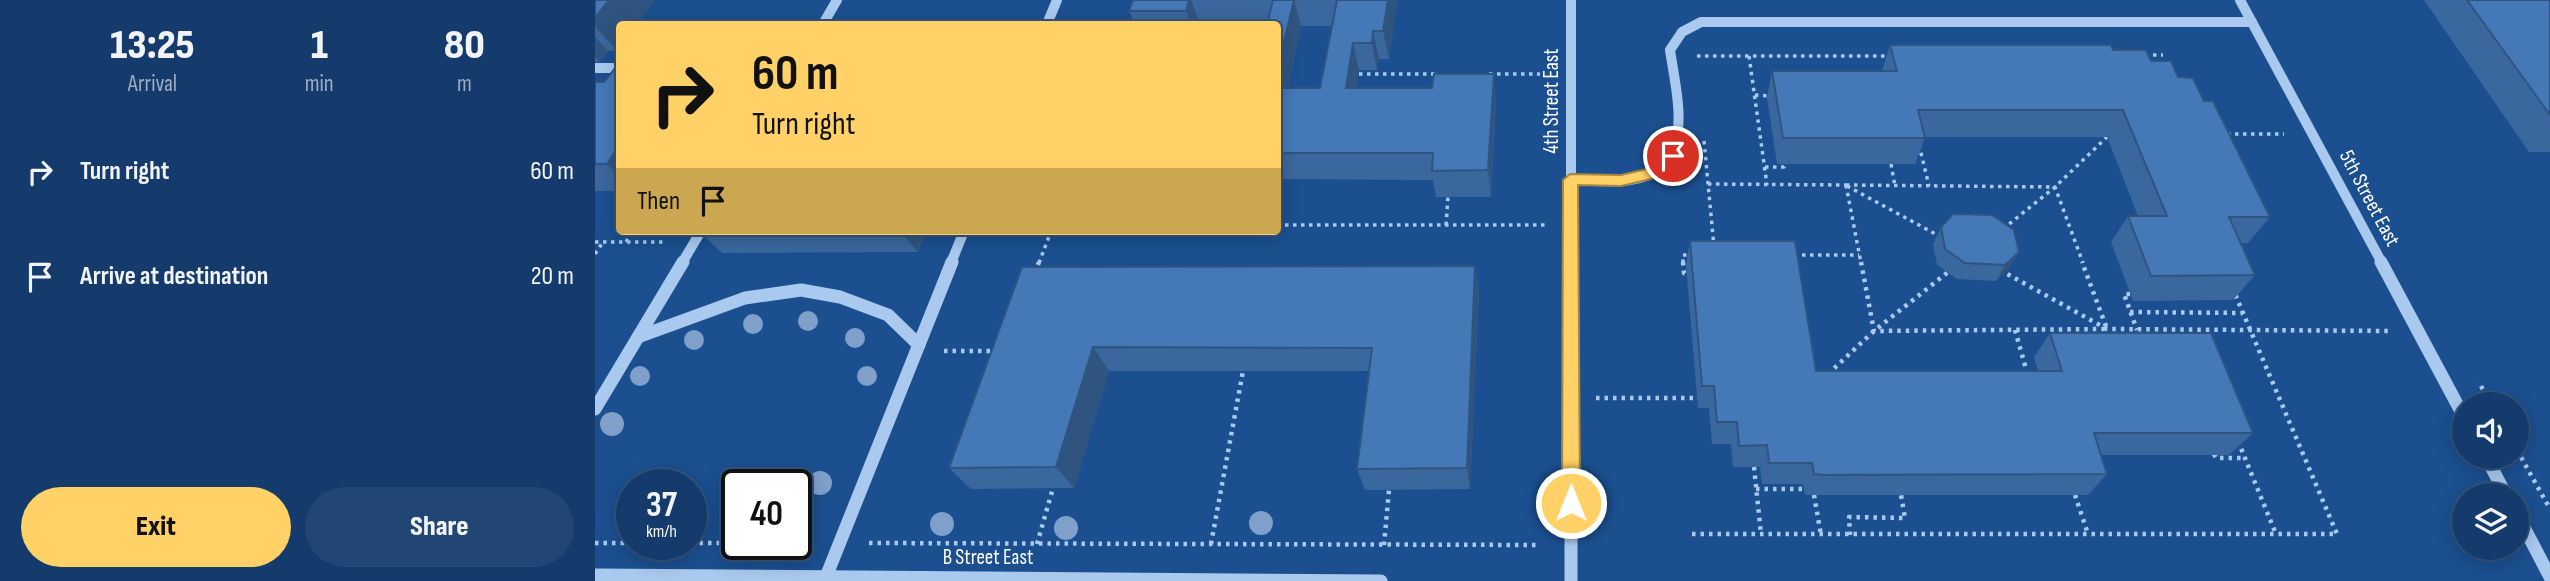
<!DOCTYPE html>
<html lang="en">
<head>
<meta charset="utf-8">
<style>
	:root { --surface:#143b6b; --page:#214673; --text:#f1f3f6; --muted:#9dadc1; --line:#33557e; --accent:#ffd166 }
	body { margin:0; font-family:"Sofia Sans Condensed",sans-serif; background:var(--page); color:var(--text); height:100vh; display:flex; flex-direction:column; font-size:26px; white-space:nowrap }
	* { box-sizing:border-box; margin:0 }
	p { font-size:23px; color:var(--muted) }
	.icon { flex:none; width:38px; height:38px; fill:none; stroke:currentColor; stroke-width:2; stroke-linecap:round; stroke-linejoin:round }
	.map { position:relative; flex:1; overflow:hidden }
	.drawer { display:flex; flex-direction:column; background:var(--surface); width:595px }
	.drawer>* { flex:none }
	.hud { position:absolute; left:21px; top:21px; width:665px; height:214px; border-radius:7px; box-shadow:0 4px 18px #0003,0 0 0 2px var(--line); background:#ffd166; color:#111; overflow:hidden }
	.fabs { position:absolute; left:1857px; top:392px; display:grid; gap:14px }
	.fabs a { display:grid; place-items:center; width:77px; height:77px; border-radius:50%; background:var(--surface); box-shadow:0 4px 18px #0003,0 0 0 2px var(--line); font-size:35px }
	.speed { position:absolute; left:21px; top:469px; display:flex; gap:14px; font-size:35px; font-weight:700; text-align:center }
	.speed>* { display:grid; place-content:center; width:91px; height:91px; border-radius:50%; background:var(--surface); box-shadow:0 4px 18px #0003,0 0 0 2px var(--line); line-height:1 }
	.speed small { font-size:18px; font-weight:400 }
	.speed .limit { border:4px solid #111; border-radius:10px; background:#fff; color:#111 }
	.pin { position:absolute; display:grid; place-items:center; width:60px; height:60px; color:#fff; margin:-30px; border:4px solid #fff; border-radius:50%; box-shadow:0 2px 7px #0007 }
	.me { position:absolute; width:77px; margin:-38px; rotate:0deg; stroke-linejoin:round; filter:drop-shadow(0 0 5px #0008) }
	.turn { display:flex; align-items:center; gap:24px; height:147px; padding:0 21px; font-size:32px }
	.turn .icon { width:91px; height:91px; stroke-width:2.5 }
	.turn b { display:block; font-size:49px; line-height:60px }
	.then { display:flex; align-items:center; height:66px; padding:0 21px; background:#0003; gap:14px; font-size:26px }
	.eta { display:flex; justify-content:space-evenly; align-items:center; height:119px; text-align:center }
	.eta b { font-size:42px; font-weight:800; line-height:49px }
	.action { display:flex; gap:14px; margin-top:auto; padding:14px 21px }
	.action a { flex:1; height:80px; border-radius:42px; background:var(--accent); color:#111; font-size:28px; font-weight:800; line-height:80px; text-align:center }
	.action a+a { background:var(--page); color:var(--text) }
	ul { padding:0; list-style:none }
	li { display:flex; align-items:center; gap:21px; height:105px; padding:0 21px }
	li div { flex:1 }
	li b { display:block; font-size:26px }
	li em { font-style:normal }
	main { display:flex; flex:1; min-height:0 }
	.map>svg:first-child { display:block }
</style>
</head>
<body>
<main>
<section class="drawer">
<div class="eta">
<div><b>13:25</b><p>Arrival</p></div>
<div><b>1</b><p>min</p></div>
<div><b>80</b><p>m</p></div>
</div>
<ul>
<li><svg class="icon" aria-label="right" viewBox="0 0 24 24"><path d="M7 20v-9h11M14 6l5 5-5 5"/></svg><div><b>Turn right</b></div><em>60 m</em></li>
<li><svg class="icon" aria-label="arrive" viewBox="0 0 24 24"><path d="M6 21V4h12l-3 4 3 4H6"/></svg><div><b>Arrive at destination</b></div><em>20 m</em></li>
</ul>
<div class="action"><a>Exit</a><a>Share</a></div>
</section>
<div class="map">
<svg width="1955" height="581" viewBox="0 0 1955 581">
	<rect width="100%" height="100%" fill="#1b4f8f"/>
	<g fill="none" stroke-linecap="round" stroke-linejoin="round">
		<!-- path-far1 -->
		<g stroke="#a9c9ee" stroke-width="3.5" stroke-dasharray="3.5 4.5" stroke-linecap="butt">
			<polyline points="1550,55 1568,55"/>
			<polyline points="1102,56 1296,56"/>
			<polyline points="1154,56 1172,185"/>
			<polyline points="764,74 843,74"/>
			<polyline points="894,74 952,74"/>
			<polyline points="1160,95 1176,96"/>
			<polyline points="1632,134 1689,134"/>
			<polyline points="1109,141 1119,247"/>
			<polyline points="1324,145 1334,186"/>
			<polyline points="1296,164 1300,186"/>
			<polyline points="1170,167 1189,167 1189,164"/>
			<polyline points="1113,184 1251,185"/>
			<polyline points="1251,185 1460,187 1488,263"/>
			<polyline points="1251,185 1266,263"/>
			<polyline points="1252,186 1346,237"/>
			<polyline points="682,225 954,225"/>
			<polyline points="851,225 853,197"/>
			<polyline points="1408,229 1460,187 1512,137"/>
			<polyline points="0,242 69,242"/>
			<polyline points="31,242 38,231"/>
			<polyline points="0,254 8,242"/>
			<polyline points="1199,255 1264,255"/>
			<polyline points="444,263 456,231"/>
			<polyline points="1088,263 1088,255 1099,255"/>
		</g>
		<!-- path -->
		<g stroke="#a9c9ee" stroke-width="4.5" stroke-dasharray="3.5 5" stroke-linecap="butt">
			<polyline points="1088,262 1089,273 1092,274"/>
			<polyline points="1266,262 1279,331 1512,329 1487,262"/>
			<polyline points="1405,270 1512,329 1794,331"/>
			<polyline points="440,273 444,262"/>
			<polyline points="1535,294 1529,294 1542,330"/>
			<polyline points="1535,312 1648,313"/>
			<polyline points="1420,330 1433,376"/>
			<polyline points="349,351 400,351"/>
			<polyline points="1233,374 1279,331 1357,269"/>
			<polyline points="1886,386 1896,404"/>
			<polyline points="1001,398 1102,398"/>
			<polyline points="1643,441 1681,534"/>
			<polyline points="1922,450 1955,509"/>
			<polyline points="1619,454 1621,458 1650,458"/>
			<polyline points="1159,467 1166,534"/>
			<polyline points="1161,489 1209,489"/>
			<polyline points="1219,495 1226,535"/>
			<polyline points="1480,495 1493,534"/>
			<polyline points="1097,534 1742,534 1640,294"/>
			<polyline points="1255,535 1254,517 1310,518 1306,495"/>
			<polyline points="0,543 37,543"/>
			<polyline points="96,543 142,543"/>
			<polyline points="201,543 217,543"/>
			<polyline points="274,543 941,545"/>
			<polyline points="442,544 458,488"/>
			<polyline points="616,544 648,371"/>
			<polyline points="789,545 794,490"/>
		</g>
		<!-- minor-far1 -->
		<g stroke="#a9c9ee" stroke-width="10">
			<polyline points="976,0 976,263"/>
			<polyline points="1645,0 1787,263"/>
			<polyline points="228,24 242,0"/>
			<polyline points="452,24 462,0"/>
			<polyline points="0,68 24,68"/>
			<path d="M975,180C995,180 1015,183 1035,180C1103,170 1082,98 1075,50L1087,32L1106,22H1657"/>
			<polyline points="87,263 106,231"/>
			<polyline points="356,263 369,231"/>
		</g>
		<!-- minor -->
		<g stroke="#a9c9ee" stroke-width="13">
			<polyline points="976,262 976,581"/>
			<polyline points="1786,262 1869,417"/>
			<polyline points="43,337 150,298 206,290 245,297 293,315 324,345"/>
			<polyline points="0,409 88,262"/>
			<polyline points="1891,457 1911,495"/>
			<polyline points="1922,514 1955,577"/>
			<polyline points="0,575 786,581"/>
			<polyline points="231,577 357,262"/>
		</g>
	</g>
	<!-- trees -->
	<g fill="#7ea0ca">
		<circle cx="213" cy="321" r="10"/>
		<circle cx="158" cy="324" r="10"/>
		<circle cx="260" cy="338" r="10"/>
		<circle cx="99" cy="340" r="10"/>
		<circle cx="45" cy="376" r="10"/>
		<circle cx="272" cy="376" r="10"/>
		<circle cx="17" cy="424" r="12"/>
		<circle cx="225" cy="483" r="12"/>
		<circle cx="666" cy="523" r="12"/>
		<circle cx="347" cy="524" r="12"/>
		<circle cx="471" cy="528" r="12"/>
	</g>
	<!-- wall -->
	<g fill="#3a679d" fill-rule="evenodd">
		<polygon points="0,0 60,0 42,24 24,24 23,51 13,51 5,62 0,62"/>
		<path d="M538,0H802L794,59H784L782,70H764L761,88L901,101L896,197H841L838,180L682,179V24H540L534,11ZM706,26H737L725,88H693Z"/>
		<polygon points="1829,0 1955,0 1955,152 1934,152"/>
		<polygon points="1295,45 1518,50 1556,61 1583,77 1609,101 1675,217 1653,243 1645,243 1660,275 1638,300 1538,301 1516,242 1533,216 1543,216 1512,137 1330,137 1320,164 1182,164 1172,98 1177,71 1287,71"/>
		<polygon points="24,67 24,191 0,191 0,82 9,82"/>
		<polygon points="1358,214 1414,268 1401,281 1362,279 1342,265 1338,244 1346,227"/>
		<polygon points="104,231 332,231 323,252 127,253"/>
		<polygon points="1095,241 1221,371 1443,371 1439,357 1455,333 1658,433 1634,455 1506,455 1512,474 1493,495 1210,495 1208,484 1167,484 1165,467 1138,467 1136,444 1117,444 1114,408 1103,408 1091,266"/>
		<polygon points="880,266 884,291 875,489 770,490 762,469 774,371 514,371 479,488 376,489 354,468 427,267"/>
	</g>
	<!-- shaded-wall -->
	<g fill="#305480">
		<polygon points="14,0 60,0 42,24 24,24 24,48 23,51 0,27 0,18"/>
		<polygon points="594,0 596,0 605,24 596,24 591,11"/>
		<polygon points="699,0 706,26 687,115 682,100 682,72"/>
		<polygon points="793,0 802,0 794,59 788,31"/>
		<polygon points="778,31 784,59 782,70 777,43"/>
		<polygon points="0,37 13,51 5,62 0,57"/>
		<polygon points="758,43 764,70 757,115 751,88"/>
		<polygon points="899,74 901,101 896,197 893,170"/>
		<polygon points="24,146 24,176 12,164"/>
		<polygon points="305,231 332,231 323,252"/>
		<polygon points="1424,252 1414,268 1401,281 1410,265"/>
		<polygon points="880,266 884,291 875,489 872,468"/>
		<polygon points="498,347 514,371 479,488 461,467"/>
	</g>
	<!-- building -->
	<g fill="#4478b7" stroke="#305480" stroke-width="2">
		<polygon points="0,0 14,0 0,18"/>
		<polygon points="538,0 594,0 591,11 534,11"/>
		<polygon points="678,0 699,0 682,72 682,24 672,24"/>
		<polygon points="742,0 793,0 788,31 778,31 777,43 758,43 751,88 837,88 839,74 899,74 893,170 837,171 838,153 682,153 682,88 725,88"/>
		<polygon points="1872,0 1955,0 1955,115"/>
		<polygon points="1295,45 1516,45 1518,50 1551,50 1556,61 1576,61 1583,77 1598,78 1609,101 1618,101 1675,217 1634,217 1660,275 1556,276 1533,216 1572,216 1528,110 1323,110 1330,138 1188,138 1177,71 1302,71"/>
		<polygon points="21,67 24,67 24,146 12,164 0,164 0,82 9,82"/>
		<polygon points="1358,214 1397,215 1419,230 1424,252 1410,265 1370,263 1350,249 1346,227"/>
		<polygon points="1095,241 1200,241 1221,371 1467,371 1455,333 1616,333 1658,433 1499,433 1512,474 1228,475 1219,474 1217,463 1174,463 1172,445 1144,446 1142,422 1122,422 1119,386 1107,386"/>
		<polygon points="880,266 872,468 762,469 777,348 498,347 461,467 354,468 427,267"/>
	</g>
	<!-- route -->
	<polygon fill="#ffd166" stroke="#a68842" stroke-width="2" points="1078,151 1085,156 1083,160 1056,179 1026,186 983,185 985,503 982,509 976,511 969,509 967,503 968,180 975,174 1026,175 1052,169"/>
	<g text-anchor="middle" stroke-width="6" stroke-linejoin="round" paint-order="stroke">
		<!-- street labels -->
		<g font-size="21" fill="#fff" stroke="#1b4f8f">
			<text transform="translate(956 101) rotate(-90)" y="7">4th Street East</text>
			<text transform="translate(1775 198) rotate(62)" y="7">5th Street East</text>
			<text x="393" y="564">B Street East</text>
		</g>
	</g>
</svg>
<div class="fabs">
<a><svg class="icon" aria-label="sound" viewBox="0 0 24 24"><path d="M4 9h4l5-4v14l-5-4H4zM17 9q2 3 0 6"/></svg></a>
<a><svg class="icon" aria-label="layers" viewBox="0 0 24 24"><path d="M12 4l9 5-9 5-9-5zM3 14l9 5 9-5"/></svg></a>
</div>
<div class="speed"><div>37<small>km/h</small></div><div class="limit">40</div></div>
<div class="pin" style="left:1078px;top:156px;background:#d93025"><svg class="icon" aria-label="arrive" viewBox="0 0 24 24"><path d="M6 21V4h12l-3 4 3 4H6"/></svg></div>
<svg class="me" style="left:976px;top:503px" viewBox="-20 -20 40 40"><circle r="17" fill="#ffd166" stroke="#fff" stroke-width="3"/><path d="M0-11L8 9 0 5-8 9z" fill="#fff"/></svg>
<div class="hud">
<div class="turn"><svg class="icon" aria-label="right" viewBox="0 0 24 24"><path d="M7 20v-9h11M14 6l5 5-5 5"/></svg><div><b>60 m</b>Turn right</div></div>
<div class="then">Then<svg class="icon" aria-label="arrive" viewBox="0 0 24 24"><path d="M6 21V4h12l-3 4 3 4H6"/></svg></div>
</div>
</div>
</main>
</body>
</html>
